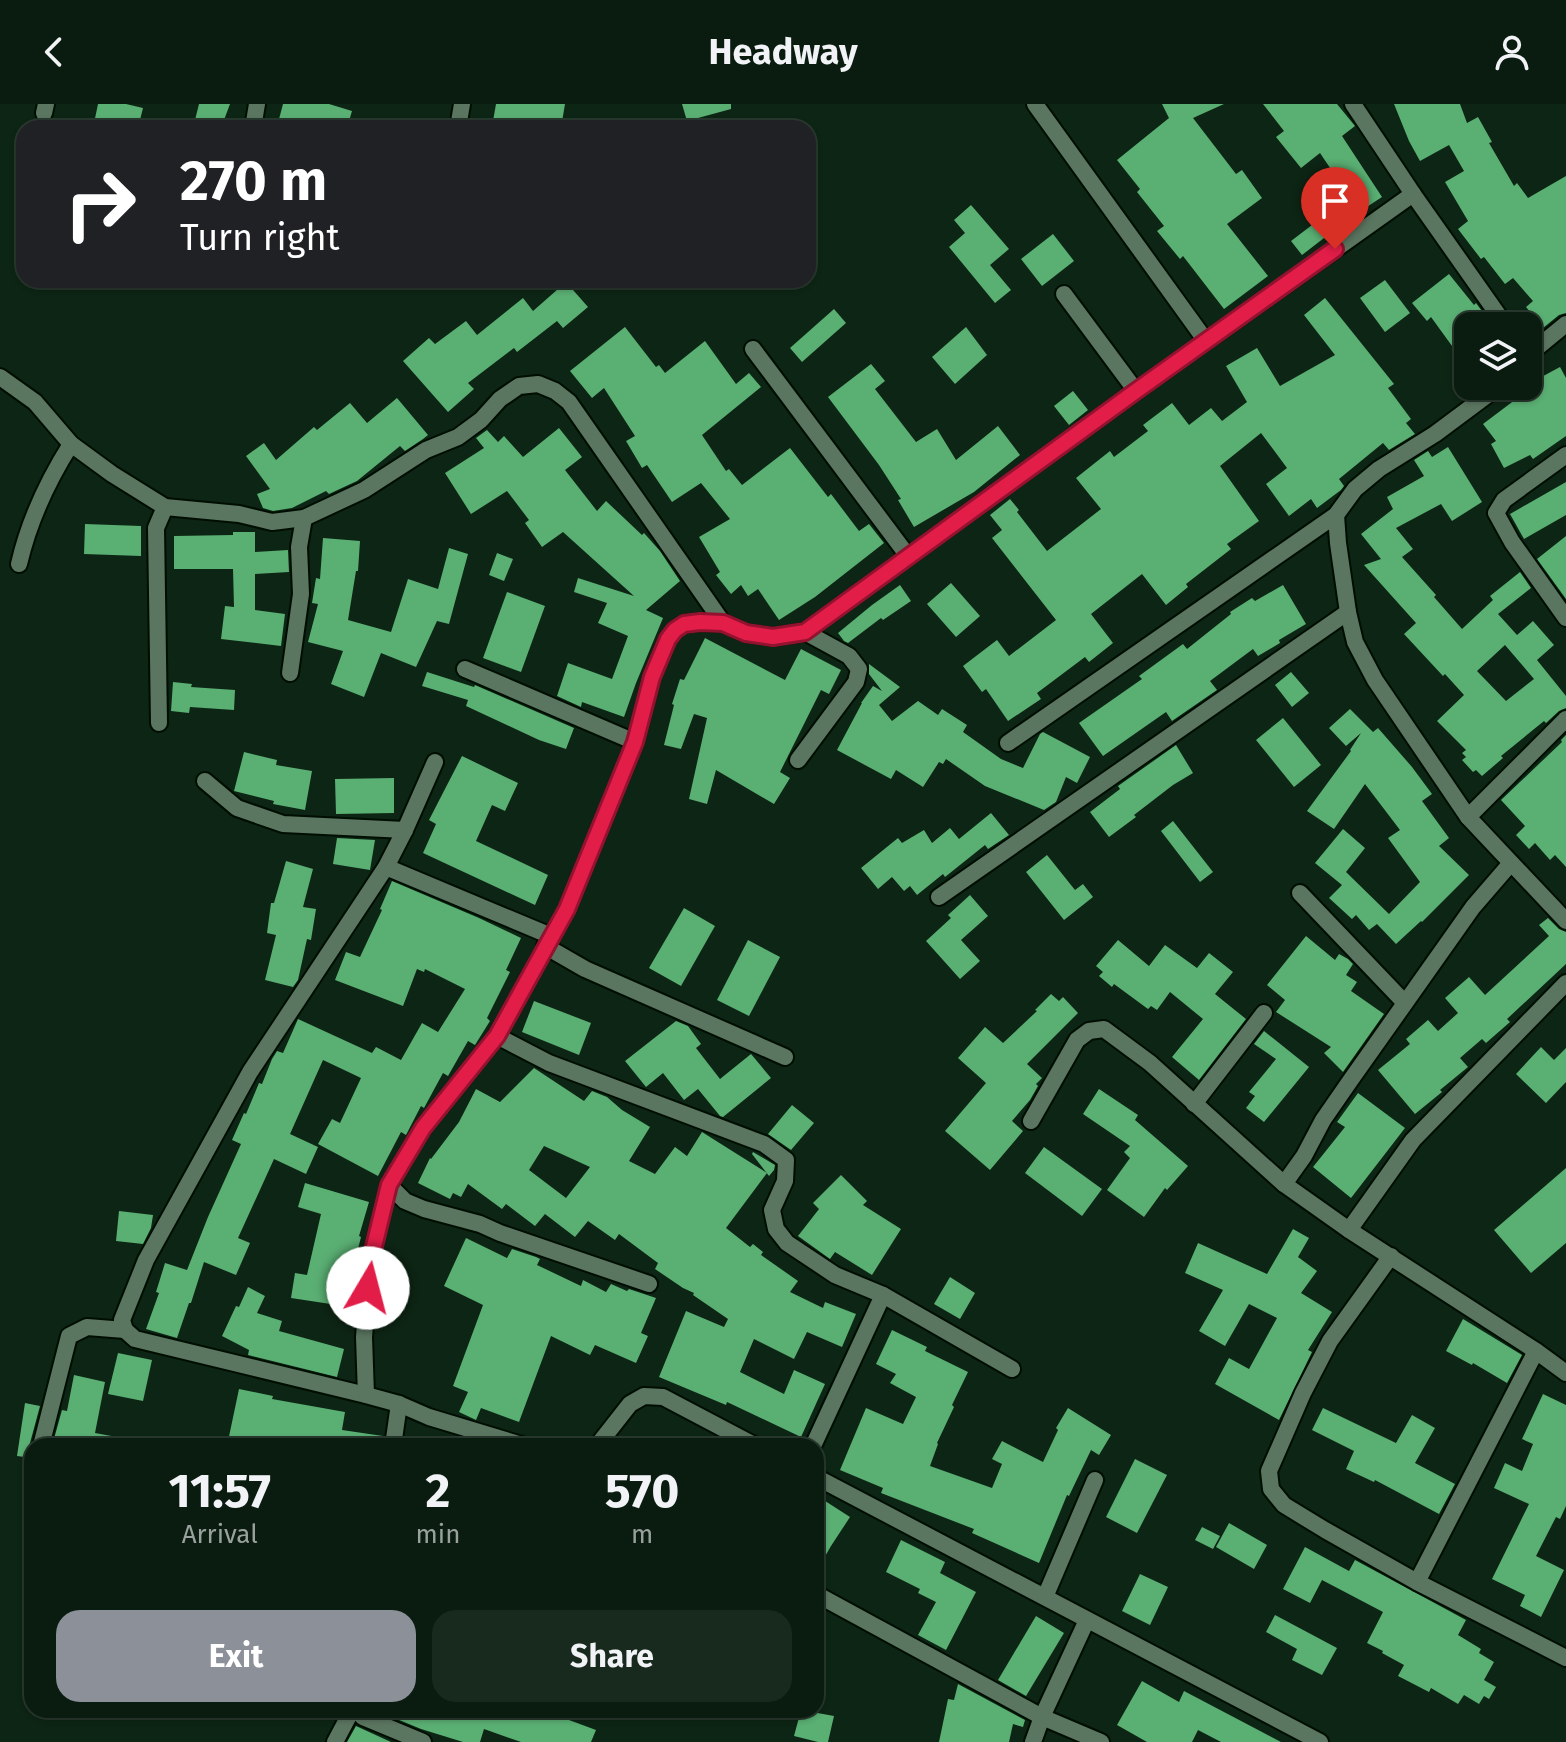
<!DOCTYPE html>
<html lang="en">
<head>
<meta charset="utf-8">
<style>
	:root { --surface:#0a1c0f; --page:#18291d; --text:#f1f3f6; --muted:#99a19e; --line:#2a3a2f; --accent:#8c9099 }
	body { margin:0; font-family:"Fira Sans",sans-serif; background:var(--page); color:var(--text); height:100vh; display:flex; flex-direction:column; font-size:30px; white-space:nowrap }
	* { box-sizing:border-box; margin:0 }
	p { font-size:26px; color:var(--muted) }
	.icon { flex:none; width:44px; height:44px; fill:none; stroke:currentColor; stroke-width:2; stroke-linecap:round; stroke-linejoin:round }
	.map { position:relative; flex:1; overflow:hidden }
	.details { position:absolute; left:24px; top:1334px; width:800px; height:280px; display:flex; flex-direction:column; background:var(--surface); border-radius:24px; box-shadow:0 2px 6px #0004,0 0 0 2px var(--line) }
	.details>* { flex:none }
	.hud { position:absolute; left:16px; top:16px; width:800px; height:168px; border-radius:24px; box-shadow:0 2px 6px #0004,0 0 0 2px var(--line); background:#202124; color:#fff; overflow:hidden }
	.controls { position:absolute; left:1454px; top:208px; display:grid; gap:16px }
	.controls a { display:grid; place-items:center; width:88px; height:88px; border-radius:16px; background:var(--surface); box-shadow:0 2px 6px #0004,0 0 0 2px var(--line); font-size:40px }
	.pin { position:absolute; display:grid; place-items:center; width:68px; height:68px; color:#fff; margin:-82px -34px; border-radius:50% 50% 50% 0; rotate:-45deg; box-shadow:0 0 8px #0007 }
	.pin .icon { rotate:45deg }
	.me { position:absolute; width:88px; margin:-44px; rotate:8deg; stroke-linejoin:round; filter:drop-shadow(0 0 6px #0008) }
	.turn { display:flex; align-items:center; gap:28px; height:168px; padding:0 32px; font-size:36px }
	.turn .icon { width:104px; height:104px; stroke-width:2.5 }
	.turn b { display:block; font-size:56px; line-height:68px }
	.eta { display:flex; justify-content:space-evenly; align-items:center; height:136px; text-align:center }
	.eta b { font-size:48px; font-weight:700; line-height:56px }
	.button { display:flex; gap:16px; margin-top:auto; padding:16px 32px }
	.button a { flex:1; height:92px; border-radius:24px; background:var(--accent); color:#fff; font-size:32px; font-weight:700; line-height:92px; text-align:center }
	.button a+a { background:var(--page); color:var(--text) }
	header { display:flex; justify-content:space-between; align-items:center; height:104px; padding:0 32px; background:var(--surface); font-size:36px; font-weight:700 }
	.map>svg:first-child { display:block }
</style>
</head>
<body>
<header><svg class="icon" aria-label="back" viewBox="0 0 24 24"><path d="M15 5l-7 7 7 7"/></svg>Headway<svg class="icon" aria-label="person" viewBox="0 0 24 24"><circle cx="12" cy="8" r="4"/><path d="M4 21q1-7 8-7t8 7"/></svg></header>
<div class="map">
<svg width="1566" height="1638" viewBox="0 0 1566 1638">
	<rect width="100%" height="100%" fill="#0d2514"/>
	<!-- building -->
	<g fill="#5aaf73" fill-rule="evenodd">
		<polygon points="98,0 126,0 143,4 138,24 93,24"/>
		<polygon points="199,0 230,0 221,24 193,24"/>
		<polygon points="283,0 329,0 352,7 347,24 295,24 278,19"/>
		<polygon points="496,0 565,0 561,24 526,24 493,17"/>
		<polygon points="682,0 731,0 731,5 687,17"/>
		<polygon points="1162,0 1224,0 1193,14 1236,70 1242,66 1262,94 1227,120 1268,172 1224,205 1183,152 1180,155 1157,127 1164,122 1137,88 1140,85 1117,56 1169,14"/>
		<polygon points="1263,0 1337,0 1355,22 1342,32 1382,93 1350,114 1302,151 1291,137 1341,99 1338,95 1347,89 1320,49 1301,64 1276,33 1284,27"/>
		<polygon points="1394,0 1460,0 1467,19 1478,13 1492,38 1489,39 1514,82 1517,79 1528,94 1566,72 1566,209 1559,211 1543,224 1526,203 1533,197 1513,174 1505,180 1484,153 1481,155 1458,125 1468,117 1445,78 1464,67 1449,41 1420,57 1409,37"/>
		<polygon points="971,101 1009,145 990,161 1011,186 995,199 949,143 965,129 954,116"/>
		<polygon points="1053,130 1074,157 1042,182 1021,155"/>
		<polygon points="1449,170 1474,201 1476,199 1493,222 1468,222 1468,264 1431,213 1427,217 1412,199"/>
		<polygon points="1385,176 1410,209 1385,228 1360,194"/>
		<polygon points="566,178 588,203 563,224 557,217 517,248 514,244 468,279 474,285 448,308 403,257 429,234 435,240 466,217 477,231 523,194 533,207"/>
		<polygon points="1325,194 1394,280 1388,284 1411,315 1406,319 1415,330 1389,346 1383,339 1339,375 1344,382 1341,386 1317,404 1311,395 1289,412 1266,380 1287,364 1261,329 1220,362 1259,417 1227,440 1231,445 1186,480 1188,483 1166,501 1142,470 1091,510 1113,539 1089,558 1085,553 1037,589 1041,595 1008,617 986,585 982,588 963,562 997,536 1009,552 1056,516 992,434 1002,426 990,411 1010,395 1019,406 1017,408 1047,447 1101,405 1076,374 1110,347 1114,353 1148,327 1143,321 1172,299 1189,321 1211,304 1222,317 1247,298 1226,262 1257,244 1280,282 1335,251 1304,211"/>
		<polygon points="834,205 846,219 802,258 790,244"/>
		<polygon points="625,223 656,263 659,261 665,269 705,237 736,280 749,269 761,283 702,331 726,367 729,365 742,381 790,344 828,393 831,390 859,427 869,420 884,439 815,493 779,516 758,485 748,492 741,481 731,490 716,471 720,468 699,433 730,415 701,379 672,398 647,361 642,364 626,337 635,332 604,284 592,294 570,267"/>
		<polygon points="966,223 987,251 955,280 932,253"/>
		<polygon points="871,260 885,277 875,285 916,338 937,325 956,356 998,322 1020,351 974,388 914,423 898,396 901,395 879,361 828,293"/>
		<polygon points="1560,263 1566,274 1566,332 1533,355 1530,351 1504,364 1491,340 1496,337 1483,320 1536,280 1534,277"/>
		<polygon points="1073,287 1088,306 1069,321 1054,302"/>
		<polygon points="397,294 428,331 423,335 405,347 400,342 357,377 329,390 326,387 292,404 273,407 263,404 257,390 270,385 246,352 264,339 276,356 314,323 317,326 350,299 367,319"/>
		<polygon points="559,324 582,353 565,366 597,407 606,397 642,431 644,429 660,447 680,477 646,506 663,514 636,579 624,613 582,598 581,603 557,592 568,559 612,575 628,532 598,519 607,499 574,488 578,474 634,492 563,428 542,443 525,419 529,416 507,387 471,410 445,369 484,344 476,334 487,326 498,338 504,332 523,353"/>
		<path d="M1448,343L1482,398L1452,417L1441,400L1396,424L1413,445L1402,453L1436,491L1434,493L1462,525L1493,496L1490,492L1520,468L1531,484L1498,510L1517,531L1533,517L1554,541L1537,556L1566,592V604L1559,607L1546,619L1544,617L1501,652L1503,654L1482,672L1476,666L1473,668L1462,656L1466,653L1462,649L1466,646L1437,617L1464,591L1445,570L1443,572L1404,530L1416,519L1364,461L1381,455L1361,430L1393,405L1387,393L1424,372L1414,356L1428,347L1432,353ZM1505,541L1534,575L1506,597L1477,567Z"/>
		<polygon points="1566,378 1566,411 1524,435 1510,410"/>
		<polygon points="85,420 141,422 141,452 84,450"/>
		<polygon points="233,428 255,428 255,448 288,446 289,468 255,470 255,506 285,510 281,542 221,535 225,502 234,503 233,465 174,465 174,432 233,431"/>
		<polygon points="1566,432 1566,495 1537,455"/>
		<polygon points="323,434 360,437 358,467 356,467 348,516 391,528 408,475 438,485 449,444 468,450 449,520 437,517 416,563 381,549 364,593 331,580 343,547 308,538 318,500 312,499 316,474 320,475"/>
		<polygon points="497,449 513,455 504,477 489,471"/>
		<polygon points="951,479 980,512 956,533 927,500"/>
		<polygon points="900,481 911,497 883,516 881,514 848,539 844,537 838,529 872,501"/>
		<polygon points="1283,481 1306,520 1279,536 1280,539 1258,552 1253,545 1210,577 1217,586 1172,617 1166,608 1103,652 1079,619 1142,575 1139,572 1183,540 1187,545 1231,510 1230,508 1252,494 1255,497"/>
		<polygon points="507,488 545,502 521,568 483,554"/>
		<polygon points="705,534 785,576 801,545 841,566 829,590 821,586 780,668 790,674 774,700 716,666 707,700 689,695 707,614 694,610 681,645 664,641 674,601 672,600 680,575 684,576"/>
		<polygon points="869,560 900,583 879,601 892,617 918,597 938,611 942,605 967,621 963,628 1001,655 1023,664 1040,630 1043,628 1090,653 1077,679 1066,673 1056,698 1044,706 985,682 946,655 943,660 939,658 923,683 896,666 891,675 837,646 862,599 861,599 873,582 882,587 869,570"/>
		<polygon points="427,568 474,583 475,581 574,624 566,645 539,636 466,602 468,596 422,582"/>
		<polygon points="1291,568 1309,589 1292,603 1275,581"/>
		<polygon points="173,578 192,580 191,583 235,586 234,606 190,603 189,609 171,607"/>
		<polygon points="1350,605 1373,628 1378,624 1412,663 1432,690 1422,697 1449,734 1439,742 1469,771 1422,818 1421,817 1396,840 1377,820 1369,826 1356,811 1352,815 1329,794 1342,781 1315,759 1343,725 1365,744 1346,768 1389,810 1420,778 1388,734 1400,726 1365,680 1334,725 1307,707 1351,647 1350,646 1361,629 1346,642 1329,624"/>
		<polygon points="1283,614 1321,661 1294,683 1256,636"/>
		<polygon points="1566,631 1566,763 1555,751 1550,756 1535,739 1529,745 1516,731 1525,722 1501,696 1562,638 1561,636"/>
		<polygon points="1176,641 1193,669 1173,681 1134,711 1136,713 1109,733 1090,708 1120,685 1118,682"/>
		<polygon points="244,648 277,656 276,661 312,667 305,706 273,700 274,697 234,687"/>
		<polygon points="462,652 518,679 505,707 492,701 476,737 548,771 535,801 423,749 436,720 429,716"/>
		<polygon points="394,674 394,709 336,710 335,675"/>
		<polygon points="991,709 1009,731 988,745 985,741 945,773 943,770 917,791 910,782 904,787 892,773 878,785 861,764 898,734 902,739 924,726 932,739 950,724 959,735"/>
		<polygon points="1173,717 1213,768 1200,778 1161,727"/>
		<polygon points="337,734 375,736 370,766 333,760"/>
		<polygon points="1047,751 1075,786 1083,780 1093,793 1064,816 1026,768"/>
		<polygon points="286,757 313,765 303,803 316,805 311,836 307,835 298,876 293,883 265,876 276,831 267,829 271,799 274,799"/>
		<polygon points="392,777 479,814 521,834 506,866 510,868 487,914 490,917 475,941 468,937 448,972 443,969 424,1004 421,1002 406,1031 401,1028 378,1072 318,1040 332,1015 340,1019 361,974 323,956 290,1030 318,1043 306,1070 274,1055 238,1134 250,1139 236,1171 204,1158 191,1199 189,1199 177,1234 146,1225 159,1189 156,1188 165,1159 187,1166 208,1113 241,1040 232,1036 244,1009 246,1010 259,979 262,980 272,955 277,947 283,949 298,915 372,949 376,943 401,956 422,919 438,928 465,885 425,865 424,868 417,865 403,902 335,876 346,848 360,853 382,806 380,805"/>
		<polygon points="970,791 988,812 961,836 980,857 960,875 926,837 951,814 948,811"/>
		<polygon points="684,804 715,822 681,882 649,864"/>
		<polygon points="1548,814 1559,825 1566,828 1566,860 1507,915 1510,918 1486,939 1482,935 1460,954 1468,963 1440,986 1442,988 1415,1010 1378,966 1410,940 1406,935 1428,916 1438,927 1458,909 1445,894 1469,873 1485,891 1549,832 1539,821"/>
		<polygon points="1306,832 1335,856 1339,850 1348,855 1353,860 1346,871 1357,878 1351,887 1384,910 1343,968 1324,949 1331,943 1276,908 1285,896 1267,881"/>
		<polygon points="748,836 780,853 749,912 717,896"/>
		<polygon points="1118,836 1149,862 1165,841 1197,864 1209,849 1233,868 1215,890 1246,915 1199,976 1172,953 1203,915 1170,888 1157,906 1151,902 1148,905 1114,880 1112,883 1099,872 1103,868 1096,862"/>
		<polygon points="1051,890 1059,897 1063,893 1078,909 1027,960 1042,974 1036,980 1038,982 1030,996 1012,1017 1023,1027 990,1066 945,1027 986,979 958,954 985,923 1003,939 1037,907 1035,906"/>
		<polygon points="534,897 591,919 579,951 522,928"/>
		<polygon points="676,917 688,922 701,940 696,944 720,975 751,950 771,974 723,1013 720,1012 698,985 684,996 663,969 646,983 625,957"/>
		<polygon points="1264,927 1309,963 1264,1018 1246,1004 1255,992 1249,988 1276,955 1254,940"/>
		<polygon points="1541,943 1554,956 1566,944 1566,978 1546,999 1516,970"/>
		<path d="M534,964L584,997L592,987L607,993L622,1006L650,1023L629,1057L655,1070L675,1043L687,1052L702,1028L767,1069L726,1124L750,1143L753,1140L763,1148L761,1151L798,1177L790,1188L823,1204L825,1198L856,1210L842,1243L807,1228L794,1255L754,1235L740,1268L784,1290L794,1266L825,1280L801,1333L727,1298L726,1301L659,1273L686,1207L724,1223L728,1215L693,1191L694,1189L683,1184L655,1165L658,1159L619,1130L615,1136L588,1117L575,1133L545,1110L535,1122L506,1100L502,1105L468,1080L461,1093L453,1089L450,1095L418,1079L430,1054L431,1055L459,1018L476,985L500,998ZM544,1042L590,1063L566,1094L529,1066Z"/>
		<polygon points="1099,985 1138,1011 1135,1016 1188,1062 1167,1086 1165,1084 1144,1113 1107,1086 1130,1054 1124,1048 1130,1042 1083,1010"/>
		<polygon points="1358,989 1405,1024 1351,1094 1313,1063 1345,1023 1337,1018"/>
		<polygon points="792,1001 814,1019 791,1046 768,1030"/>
		<polygon points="1044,1043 1102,1085 1082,1112 1025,1069"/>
		<polygon points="753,1048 775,1061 774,1066 769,1072 752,1050"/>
		<polygon points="1566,1064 1566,1139 1531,1169 1494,1126"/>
		<polygon points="841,1071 867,1097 863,1101 901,1125 872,1171 835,1148 830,1155 798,1132 819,1105 813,1099"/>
		<polygon points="305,1079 369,1098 359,1132 361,1133 351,1173 341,1171 337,1201 291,1194 295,1169 307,1171 321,1110 298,1103"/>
		<polygon points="119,1107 153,1111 151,1124 143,1140 116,1137"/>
		<polygon points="1293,1125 1309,1134 1298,1153 1317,1167 1301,1189 1332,1208 1308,1246 1312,1248 1279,1316 1215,1280 1229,1254 1249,1265 1277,1214 1249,1200 1225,1242 1199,1227 1223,1186 1185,1169 1198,1139 1267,1170"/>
		<polygon points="466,1134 507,1154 512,1145 536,1153 540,1155 537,1161 581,1182 583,1176 606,1188 611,1180 627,1187 629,1185 656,1194 641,1229 648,1232 636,1259 595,1241 590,1251 551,1232 519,1318 481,1304 476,1316 459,1308 468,1288 453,1282 483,1201 444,1182"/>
		<polygon points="950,1173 975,1189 960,1215 934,1200"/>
		<polygon points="248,1183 265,1192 257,1209 282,1217 279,1227 344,1245 337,1273 248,1251 249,1246 222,1232 236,1202 239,1203"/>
		<polygon points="1463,1215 1522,1251 1507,1279 1473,1259 1472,1261 1446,1247"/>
		<polygon points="892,1226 927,1243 925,1247 968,1268 952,1301 954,1303 937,1339 938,1340 930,1362 992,1384 1002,1360 992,1355 1002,1337 1043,1358 1058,1326 1056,1324 1068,1304 1111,1331 1099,1351 1091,1346 1069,1392 1067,1391 1039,1459 972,1429 974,1425 881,1389 883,1384 840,1366 866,1304 903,1320 916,1293 890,1279 896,1270 876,1260"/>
		<polygon points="118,1249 152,1256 143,1297 108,1290"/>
		<polygon points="74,1271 105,1278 95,1329 128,1335 128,1342 52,1342 62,1306 67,1307"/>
		<polygon points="239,1285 273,1292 272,1295 345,1308 342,1326 383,1332 382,1342 227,1342"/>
		<polygon points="1543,1290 1566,1301 1566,1402 1560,1415 1556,1413 1536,1452 1564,1466 1541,1513 1520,1502 1525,1491 1492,1475 1529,1400 1494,1384 1505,1359 1522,1367 1533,1340 1522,1335"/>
		<polygon points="25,1299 40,1302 30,1339 32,1354 17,1352"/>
		<polygon points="1323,1304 1396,1339 1412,1311 1435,1324 1415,1359 1455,1380 1439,1410 1375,1376 1374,1378 1346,1365 1354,1347 1312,1326"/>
		<polygon points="1135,1355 1167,1371 1137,1429 1106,1413"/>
		<polygon points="822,1395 850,1413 831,1442 816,1468 816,1404"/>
		<polygon points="1229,1419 1267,1441 1254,1465 1216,1443"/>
		<polygon points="1202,1423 1220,1432 1213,1445 1195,1436"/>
		<polygon points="901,1436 945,1458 940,1469 976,1488 946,1546 918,1531 936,1498 918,1489 920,1485 886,1468"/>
		<polygon points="1305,1443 1349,1467 1355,1456 1466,1516 1458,1531 1481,1545 1479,1549 1494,1558 1484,1576 1496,1583 1489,1595 1484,1592 1479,1600 1464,1591 1458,1600 1431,1584 1429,1588 1398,1572 1404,1561 1382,1549 1383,1547 1367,1539 1383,1508 1322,1476 1310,1499 1283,1485"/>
		<polygon points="1140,1470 1168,1483 1150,1521 1122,1507"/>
		<polygon points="1275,1511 1337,1544 1322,1571 1292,1556 1297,1545 1266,1528"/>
		<polygon points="1036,1512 1064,1529 1026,1592 998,1576"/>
		<polygon points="1142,1577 1179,1598 1184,1587 1281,1638 1221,1638 1198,1626 1192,1638 1147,1638 1117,1621"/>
		<polygon points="958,1580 1025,1616 1023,1623 1013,1620 1009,1638 939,1638 948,1595 954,1596"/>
		<polygon points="375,1606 542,1606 596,1626 591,1638 521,1638 484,1625 480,1638 463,1638 421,1625"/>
		<polygon points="801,1606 834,1612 828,1638 818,1638 794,1632"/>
		<polygon points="356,1622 391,1638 347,1638"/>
	</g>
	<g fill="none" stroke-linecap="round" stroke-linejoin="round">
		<!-- street casing -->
		<g stroke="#000e02" stroke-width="20">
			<g id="street">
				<polyline points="1035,0 1206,237"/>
				<polyline points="1353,0 1413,90 1506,222"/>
				<polyline points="44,9 46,0"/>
				<polyline points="253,24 257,0"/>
				<polyline points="458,24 462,0"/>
				<polyline points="1064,190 1136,287"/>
				<polyline points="753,245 908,452"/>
				<polyline points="1528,251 1566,220"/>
				<polyline points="0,273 35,298 71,340 112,370 165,403 239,410 272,418 304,414 364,386 426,346 458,333 481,316 500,295 519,282 538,280 555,287 569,298 723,519"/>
				<polyline points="1566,351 1504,396 1496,409 1512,438 1566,514"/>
				<polyline points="1336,411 1338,439 1348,508 1355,538 1375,576 1468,713 1566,817"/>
				<path d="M19,460C29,417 47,378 71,340"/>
				<polyline points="465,565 635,638"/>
				<polyline points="290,569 301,490 299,443 304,414"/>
				<polyline points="159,619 156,424 165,403"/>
				<polyline points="1008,639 1336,411 1355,385 1379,365 1435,330 1486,292 1496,282"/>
				<polyline points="798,656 856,578 859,565 849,552 805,528"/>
				<polyline points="435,658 405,726 386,763 250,968 146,1156 122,1216 125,1226 135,1235 366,1291 399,1300 429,1313 525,1342"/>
				<polyline points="205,677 237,704 283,720 405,726"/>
				<polyline points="1468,713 1566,615"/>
				<polyline points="386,763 551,832"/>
				<polyline points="1300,789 1405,899"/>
				<polyline points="939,793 1348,508"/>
				<polyline points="545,842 585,865 785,953"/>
				<polyline points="497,932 549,959 764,1040 786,1056 785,1077 772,1106 776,1125 787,1139 835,1171 883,1191 1012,1265"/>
				<polyline points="1194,1000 1264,909"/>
				<polyline points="1031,1017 1077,936 1089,927 1104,925 1150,959 1284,1080 1349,1126 1536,1247 1566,1269"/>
				<polyline points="1284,1080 1304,1052 1323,1016 1350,977 1473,803 1511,759"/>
				<polyline points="389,1081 405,1097 424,1105 480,1120 500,1129 649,1180"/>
				<polyline points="1349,1126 1413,1036 1566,879"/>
				<polyline points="1391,1152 1330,1237 1303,1289 1269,1367 1271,1385 1284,1401 1325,1426 1417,1478 1566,1554"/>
				<polyline points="366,1291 364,1233 370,1159 389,1081 423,1024 497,932 567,805 635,638 652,573 668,535 675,526 684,520 700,518 723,519 746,529 773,533 805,528 1136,287 1413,90"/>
				<polyline points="41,1342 69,1232 87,1223 125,1226"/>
				<polyline points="393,1342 399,1300"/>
				<polyline points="597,1342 630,1300 644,1292 663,1293 756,1342"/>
				<polyline points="813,1342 883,1191"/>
				<polyline points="816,1373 1320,1638"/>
				<polyline points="32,1379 32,1382"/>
				<polyline points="1417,1478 1536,1247"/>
				<polyline points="816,1490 1042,1613 1087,1516"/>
				<polyline points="1045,1493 1095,1376"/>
				<polyline points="356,1606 363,1613 423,1638"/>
				<polyline points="335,1638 352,1606"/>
				<polyline points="1033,1638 1042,1613 1101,1638"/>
			</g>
		</g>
		<!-- street -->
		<use href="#street" stroke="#5a7560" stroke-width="16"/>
	</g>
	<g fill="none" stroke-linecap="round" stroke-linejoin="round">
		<!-- route casing -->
		<g stroke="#92132f" stroke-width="20">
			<polyline id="route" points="368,1184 370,1159 389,1081 423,1024 497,932 567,805 635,638 652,573 668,535 675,526 684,520 700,518 723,519 746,529 773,533 805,528 1136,287 1335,145"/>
		</g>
		<!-- route -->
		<use href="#route" stroke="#e11d48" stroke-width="14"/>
	</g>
</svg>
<div class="controls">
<a><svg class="icon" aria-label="layers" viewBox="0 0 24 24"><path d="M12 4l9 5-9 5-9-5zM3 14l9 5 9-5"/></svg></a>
</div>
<div class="pin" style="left:1335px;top:145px;background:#d93025"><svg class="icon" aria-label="arrive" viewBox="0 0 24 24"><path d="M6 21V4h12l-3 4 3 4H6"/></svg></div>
<svg class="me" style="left:368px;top:1184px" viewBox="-20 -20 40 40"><circle r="19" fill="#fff"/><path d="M0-13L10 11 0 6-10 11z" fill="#e11d48"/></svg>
<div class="hud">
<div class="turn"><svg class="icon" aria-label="right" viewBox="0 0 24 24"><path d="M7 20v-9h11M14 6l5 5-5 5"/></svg><div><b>270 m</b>Turn right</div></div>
</div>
<section class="details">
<div class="eta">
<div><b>11:57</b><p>Arrival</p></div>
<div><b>2</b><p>min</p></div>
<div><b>570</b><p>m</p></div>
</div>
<div class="button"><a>Exit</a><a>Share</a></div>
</section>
</div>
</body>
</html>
